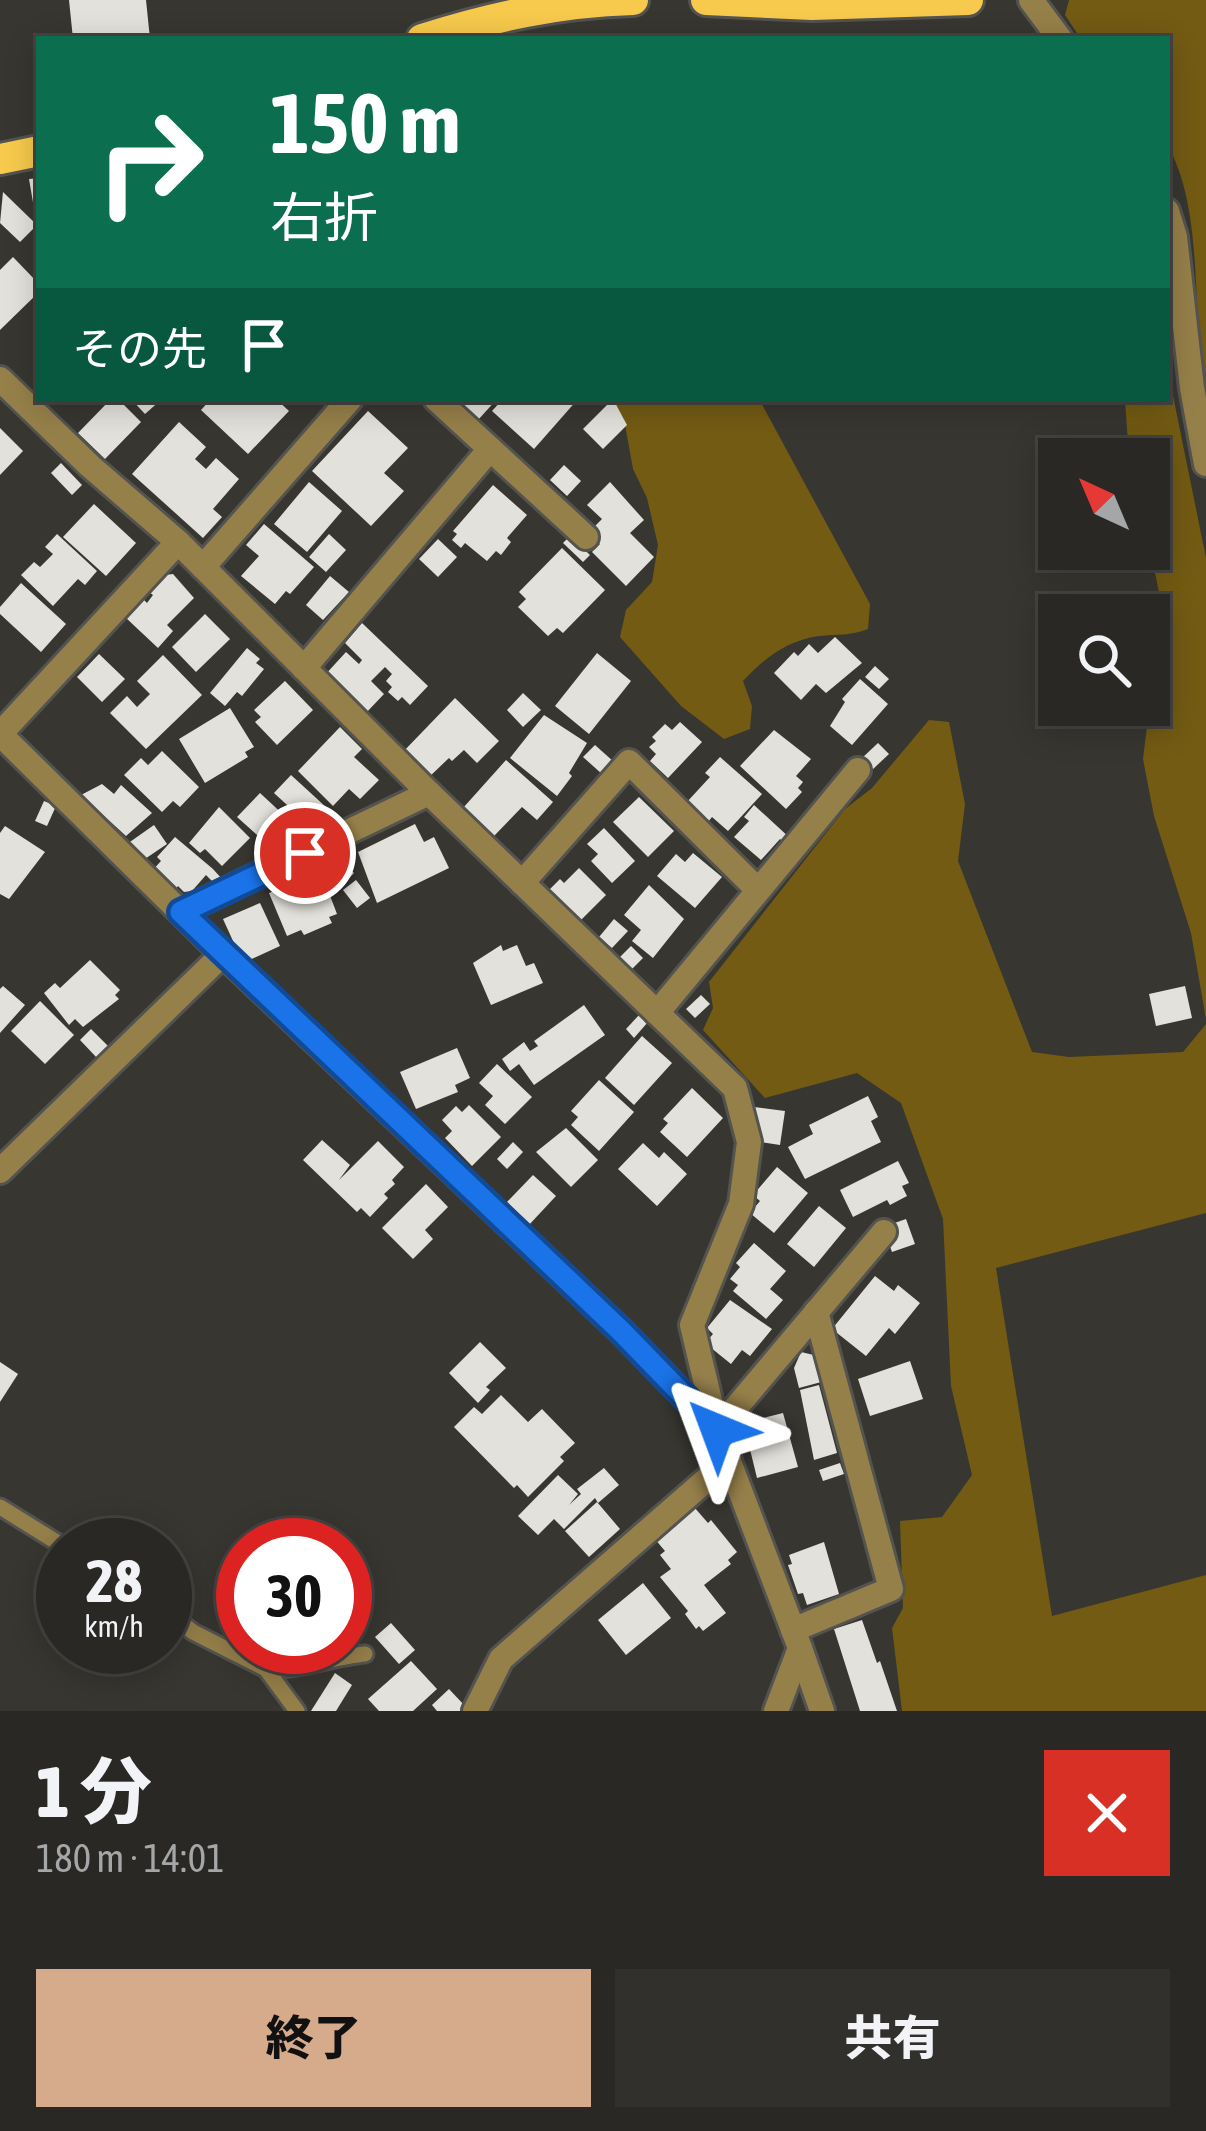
<!DOCTYPE html>
<html lang="ja">
<head>
<meta charset="utf-8">
<style>
	:root { --surface:#292825; --page:#31302d; --text:#f1f3f6; --muted:#a5a6a7; --line:#454442; --accent:#d6ab8b }
	body { margin:0; font-family:"Asap Condensed","Noto Sans JP",sans-serif; background:var(--page); color:var(--text); height:100vh; display:flex; flex-direction:column; font-size:45px; white-space:nowrap }
	* { box-sizing:border-box; margin:0 }
	p { font-size:39px; color:var(--muted) }
	.icon { flex:none; width:66px; height:66px; fill:none; stroke:currentColor; stroke-width:2; stroke-linecap:round; stroke-linejoin:round }
	.map { position:relative; height:1711px; overflow:hidden }
	.panel { display:flex; flex-direction:column; background:var(--surface); flex:1 }
	.panel>* { flex:none }
	.top-card { position:absolute; left:36px; top:36px; width:1134px; height:366px; border-radius:0px; box-shadow:0 6px 30px #0003,0 0 0 3px var(--line); background:#0b6e4f; color:#fff; overflow:hidden }
	.needle { width:78px; rotate:316deg }
	.buttons { position:absolute; left:1038px; top:438px; display:grid; gap:24px }
	.buttons a { display:grid; place-items:center; width:132px; height:132px; border-radius:0px; background:var(--surface); box-shadow:0 6px 30px #0003,0 0 0 3px var(--line); font-size:60px }
	.speed { position:absolute; left:36px; top:1518px; display:flex; gap:24px; font-size:60px; font-weight:700; text-align:center }
	.speed>* { display:grid; place-content:center; width:156px; height:156px; border-radius:50%; background:var(--surface); box-shadow:0 6px 30px #0003,0 0 0 3px var(--line); line-height:1 }
	.speed small { font-size:30px; font-weight:400 }
	.speed .limit { border:18px solid #d22; background:#fff; color:#111 }
	.pin { position:absolute; display:grid; place-items:center; width:102px; height:102px; color:#fff; margin:-51px; border:6px solid #fff; border-radius:50%; box-shadow:0 3px 12px #0007 }
	.me { position:absolute; width:132px; margin:-66px; rotate:316deg; stroke-linejoin:round; filter:drop-shadow(0 0 9px #0008) }
	.turn { display:flex; align-items:center; gap:42px; height:252px; padding:0 36px; font-size:54px }
	.turn .icon { width:156px; height:156px; stroke-width:2.5 }
	.turn b { display:block; font-size:84px; line-height:102px }
	.then { display:flex; align-items:center; height:114px; padding:0 36px; background:#0003; gap:24px; font-size:45px }
	.round { display:grid; place-items:center; flex:none; width:126px; height:126px; border-radius:0px; background:var(--page) }
	.overview { display:flex; align-items:center; justify-content:space-between; height:204px; padding:0 36px }
	h1 { font-size:72px; font-weight:800; line-height:90px }
	.cta { display:flex; gap:24px; margin-top:auto; padding:24px 36px }
	.cta a { flex:1; height:138px; border-radius:0px; background:var(--accent); color:#111; font-size:48px; font-weight:800; line-height:138px; text-align:center }
	.cta a+a { background:var(--page); color:var(--text) }
	.map>svg:first-child { display:block }
</style>
</head>
<body>
<div class="map">
<svg width="1206" height="1711" viewBox="0 0 1206 1711">
	<rect width="100%" height="100%" fill="#373631"/>
	<!-- forest -->
	<g fill="#735b13">
		<path d="M1069,0H1206V396C1190,317 1206,213 1167,144V39H1081L1065,15Z"/>
		<polygon points="1167,314 1169,376 1206,558 1206,1019 1191,933 1154,816 1143,759 1150,702 1150,645 1159,592 1149,544 1149,459 1129,459 1125,399 1167,399"/>
		<path d="M611,399H759L870,604L868,629C850,636 838,634 819,636C786,641 766,657 743,681L752,706L750,729L724,739L681,706L620,637L626,610L652,582L658,545L647,498L633,469L624,419Z"/>
		<polygon points="929,720 949,722 965,804 958,861 1032,1052 1069,1057 1183,1052 1206,1024 1206,1213 996,1268 1052,1616 1206,1575 1206,1711 902,1711 892,1628 903,1608 900,1521 942,1517 972,1475 951,1386 943,1219 901,1103 857,1073 765,1098 703,1030 713,1008 709,982 845,809 872,788"/>
	</g>
	<!-- building -->
	<g fill="#e3e1db">
		<polygon points="69,0 146,0 150,39 73,39"/>
		<polygon points="39,178 39,213 35,214 29,179"/>
		<polygon points="3,192 37,225 20,242 0,223"/>
		<polygon points="13,257 39,284 39,292 0,330 0,270"/>
		<polygon points="111,399 118,399 141,422 105,459 78,433"/>
		<polygon points="131,399 162,399 145,414"/>
		<polygon points="211,399 276,399 289,411 248,454 201,410"/>
		<polygon points="456,399 497,399 478,420"/>
		<polygon points="503,399 578,399 534,449 492,411"/>
		<polygon points="613,399 627,425 603,449 583,429"/>
		<polygon points="368,411 408,448 384,473 404,491 371,526 312,471"/>
		<polygon points="179,422 206,447 195,459 206,469 216,458 239,479 213,509 222,517 203,538 132,474"/>
		<polygon points="0,428 23,451 0,475"/>
		<polygon points="61,463 82,485 72,495 51,473"/>
		<polygon points="564,465 581,481 567,496 550,480"/>
		<polygon points="309,482 342,511 307,552 274,524"/>
		<polygon points="610,482 644,520 630,533 654,557 626,586 592,552 600,544 588,533 602,519 587,505"/>
		<polygon points="493,485 527,515 507,538 511,542 501,555 496,551 487,561 465,543 461,548 452,540 457,534 453,531"/>
		<polygon points="94,504 136,543 106,576 63,537"/>
		<polygon points="264,524 314,567 290,594 286,591 275,604 241,576 259,556 246,545"/>
		<polygon points="57,534 97,571 85,585 78,579 53,606 21,575 34,562 40,567 53,554 45,547"/>
		<polygon points="329,534 346,550 326,572 309,557"/>
		<polygon points="570,536 590,555 583,562 563,543"/>
		<polygon points="438,539 457,557 438,577 419,559"/>
		<polygon points="562,548 605,590 563,633 557,628 548,636 518,607 526,599 519,592"/>
		<polygon points="173,574 194,598 167,625 173,631 158,648 125,617 143,599 147,603 153,595 149,592 165,575"/>
		<polygon points="330,576 349,592 323,620 306,605"/>
		<polygon points="21,583 66,624 41,652 0,614 0,607"/>
		<polygon points="205,614 230,639 196,672 172,647"/>
		<polygon points="362,623 428,686 410,705 402,697 398,701 388,692 392,687 386,681 392,674 385,667 371,681 384,694 365,714 324,676 346,652 359,664 362,660 345,643"/>
		<polygon points="835,637 862,663 826,693 816,684 801,700 774,673 794,652 798,656 809,644 818,653"/>
		<polygon points="247,648 260,659 256,663 264,669 242,696 237,692 225,706 210,693"/>
		<polygon points="597,653 631,681 589,734 555,706"/>
		<polygon points="99,654 125,679 102,702 77,677"/>
		<polygon points="163,655 202,695 146,749 110,713 127,696 137,707 150,694 137,681"/>
		<polygon points="875,666 889,679 879,689 865,677"/>
		<polygon points="860,679 888,704 852,745 830,726 845,702 842,699"/>
		<polygon points="285,681 313,710 277,745 255,722 261,717 254,710"/>
		<polygon points="523,693 541,710 523,727 507,710"/>
		<polygon points="455,698 499,741 477,763 464,750 452,761 449,758 427,779 401,754"/>
		<polygon points="230,708 254,747 245,752 248,757 205,783 179,739"/>
		<polygon points="544,715 587,743 569,773 572,776 557,796 510,758"/>
		<polygon points="680,722 702,742 668,778 650,761 656,754 649,747 656,741 652,737 665,724 672,730"/>
		<polygon points="340,727 362,749 354,757 379,780 360,799 349,789 333,806 298,771"/>
		<polygon points="774,730 811,759 796,776 803,782 798,788 802,792 786,809 740,766"/>
		<polygon points="878,743 889,754 872,770 861,759"/>
		<polygon points="595,745 614,762 602,774 583,757"/>
		<polygon points="162,751 199,787 180,807 173,801 162,812 124,775 141,758 148,765"/>
		<polygon points="720,757 762,794 728,831 712,817 708,822 686,803 710,777 705,773"/>
		<polygon points="506,760 553,802 537,820 522,807 494,836 463,808"/>
		<polygon points="291,775 327,808 310,826 274,793"/>
		<polygon points="102,784 114,794 121,785 152,813 126,836 81,795"/>
		<polygon points="260,793 288,819 266,843 237,817"/>
		<polygon points="639,797 674,831 648,857 613,822"/>
		<polygon points="44,801 56,806 47,826 35,821"/>
		<polygon points="754,805 791,839 786,844 780,839 761,860 734,837 749,821 744,817"/>
		<polygon points="219,807 250,838 222,866 205,849 200,853 189,843"/>
		<polygon points="415,824 424,842 434,837 449,868 377,903 358,852"/>
		<polygon points="154,825 167,844 139,863 127,844"/>
		<polygon points="5,826 45,852 9,899 0,894 0,833"/>
		<polygon points="604,828 635,861 612,883 591,861 598,854 587,844"/>
		<polygon points="175,837 213,869 222,879 216,885 206,875 192,891 184,892 178,886 173,893 151,872 161,861 157,857"/>
		<polygon points="693,853 722,877 695,908 657,876 676,854 685,862"/>
		<polygon points="336,854 354,873 337,891 318,872"/>
		<polygon points="579,868 606,895 580,921 549,890 560,879 564,883"/>
		<polygon points="313,875 318,888 326,885 337,914 329,917 332,923 304,935 301,930 287,936 269,893"/>
		<polygon points="356,880 370,898 357,908 343,890"/>
		<polygon points="649,885 684,919 653,958 632,941 641,930 624,915"/>
		<polygon points="260,903 280,946 243,963 223,919"/>
		<polygon points="614,919 628,931 612,948 599,937"/>
		<polygon points="501,945 503,951 517,945 526,966 534,963 543,983 491,1005 473,963"/>
		<polygon points="631,946 643,958 630,971 618,959"/>
		<polygon points="90,960 120,990 115,995 119,999 83,1027 75,1019 69,1025 44,993 55,983 60,988"/>
		<polygon points="3,986 25,1005 0,1033 0,989"/>
		<polygon points="1185,986 1192,1018 1156,1026 1149,994"/>
		<polygon points="701,995 710,1004 695,1018 686,1009"/>
		<polygon points="40,1001 74,1035 45,1064 11,1031"/>
		<polygon points="584,1005 605,1035 534,1085 519,1064 510,1071 502,1059 524,1042 530,1051 538,1046 534,1041"/>
		<polygon points="640,1014 648,1022 634,1038 626,1029"/>
		<polygon points="91,1029 109,1047 97,1058 80,1040"/>
		<polygon points="642,1036 672,1063 634,1105 605,1078"/>
		<polygon points="457,1048 470,1078 455,1085 458,1092 416,1109 400,1072"/>
		<polygon points="497,1064 532,1097 505,1124 485,1105 493,1096 479,1083"/>
		<polygon points="599,1080 634,1112 599,1151 571,1125 578,1117 571,1111"/>
		<polygon points="692,1088 723,1118 687,1157 660,1132 668,1123 663,1119"/>
		<polygon points="868,1096 878,1117 871,1121 881,1142 805,1179 788,1147 813,1134 809,1125"/>
		<polygon points="469,1105 501,1137 472,1166 445,1138 452,1131 442,1120 456,1106 462,1112"/>
		<polygon points="754,1107 785,1111 780,1145 753,1141"/>
		<polygon points="566,1128 598,1160 571,1187 536,1152"/>
		<polygon points="322,1140 350,1165 339,1180 378,1141 404,1167 392,1180 395,1184 384,1194 388,1198 370,1217 361,1208 357,1212 303,1160"/>
		<polygon points="513,1142 523,1152 507,1169 497,1159"/>
		<polygon points="643,1143 659,1158 664,1152 687,1174 657,1206 618,1169"/>
		<polygon points="898,1161 909,1183 902,1186 907,1196 890,1205 887,1200 853,1217 840,1190"/>
		<polygon points="777,1167 808,1193 774,1233 750,1213 760,1201 753,1195"/>
		<polygon points="533,1175 556,1196 528,1226 506,1203"/>
		<polygon points="426,1184 448,1207 425,1230 433,1239 413,1259 382,1228"/>
		<polygon points="819,1206 846,1228 814,1267 787,1244"/>
		<polygon points="906,1219 915,1244 892,1252 883,1227"/>
		<polygon points="754,1243 786,1271 770,1289 783,1300 766,1319 733,1291 738,1285 730,1279 740,1267 736,1263"/>
		<polygon points="875,1276 894,1291 898,1285 920,1303 895,1334 889,1328 866,1356 832,1329"/>
		<polygon points="730,1300 772,1329 750,1356 742,1350 731,1364 705,1343 713,1334 707,1328"/>
		<polygon points="480,1342 506,1368 486,1387 490,1390 478,1403 449,1373"/>
		<polygon points="801,1352 818,1356 825,1381 799,1388 794,1368"/>
		<polygon points="910,1361 923,1399 870,1416 858,1379"/>
		<polygon points="0,1362 18,1374 0,1402"/>
		<polygon points="819,1385 837,1453 814,1460 800,1390"/>
		<polygon points="501,1395 528,1422 542,1409 575,1443 560,1457 564,1461 528,1497 517,1485 514,1488 454,1427 474,1407 482,1414"/>
		<polygon points="783,1413 798,1467 757,1478 746,1433 754,1432 751,1421"/>
		<polygon points="840,1463 844,1474 823,1481 819,1470"/>
		<polygon points="604,1468 619,1485 598,1503 595,1498 564,1529 554,1519 538,1535 518,1516 558,1475 578,1494 569,1505 581,1494 577,1489"/>
		<polygon points="597,1502 620,1529 589,1557 565,1531"/>
		<polygon points="694,1507 708,1523 711,1520 737,1552 728,1560 731,1564 704,1585 726,1613 703,1631 699,1626 696,1629 685,1614 688,1611 660,1577 671,1569 660,1555 665,1551 654,1538"/>
		<polygon points="824,1542 839,1594 807,1605 803,1593 798,1594 788,1565 792,1564 789,1555"/>
		<polygon points="643,1583 671,1618 626,1655 598,1620"/>
		<polygon points="862,1620 877,1663 880,1661 897,1711 860,1711 834,1629"/>
		<polygon points="391,1623 415,1650 399,1664 375,1637"/>
		<polygon points="255,1647 287,1647 291,1650 279,1666"/>
		<polygon points="411,1661 437,1689 413,1711 379,1711 368,1699"/>
		<polygon points="335,1673 352,1685 336,1711 311,1711"/>
		<polygon points="449,1689 465,1706 460,1711 437,1711 432,1705"/>
	</g>
	<g fill="none" stroke-linecap="round" stroke-linejoin="round">
		<!-- lane casing -->
		<g stroke="#54534f" stroke-width="21">
			<g id="lane">
				<polyline points="0,1507 63,1546"/>
				<polyline points="165,1610 193,1632 266,1669 297,1711"/>
				<path d="M266,1669C297,1671 332,1657 365,1654"/>
			</g>
		</g>
		<!-- street casing -->
		<g stroke="#54534f" stroke-width="30">
			<g id="street">
				<polyline points="1031,0 1060,39"/>
				<polyline points="1167,211 1175,237 1192,388 1206,464"/>
				<polyline points="0,379 90,466 178,542 429,793 735,1088 749,1142 741,1204 692,1325 717,1430 800,1648 776,1711"/>
				<polyline points="436,399 586,537"/>
				<polyline points="178,542 0,734 223,954 621,1331 715,1428"/>
				<polyline points="203,567 350,399"/>
				<polyline points="304,668 490,449"/>
				<polyline points="522,883 629,762 758,890"/>
				<polyline points="181,912 429,793"/>
				<polyline points="657,1013 858,770"/>
				<polyline points="0,1171 223,954"/>
				<polyline points="717,1430 884,1232"/>
				<polyline points="793,1630 891,1589 816,1312"/>
				<polyline points="800,1648 822,1711"/>
				<polyline points="475,1711 501,1659 729,1460"/>
			</g>
		</g>
		<!-- primary casing -->
		<g stroke="#54534f" stroke-width="36">
			<g id="primary">
				<polyline points="706,0 812,5 968,0"/>
				<path d="M422,39C492,17 559,2 633,0"/>
				<polyline points="0,159 39,151"/>
			</g>
		</g>
		<!-- lane -->
		<use href="#lane" stroke="#96804a" stroke-width="15"/>
		<!-- street -->
		<use href="#street" stroke="#96804a" stroke-width="24"/>
		<!-- primary -->
		<use href="#primary" stroke="#f7c94c" stroke-width="30"/>
	</g>
	<g fill="none" stroke-linecap="round" stroke-linejoin="round">
		<!-- route casing -->
		<g stroke="#114b97" stroke-width="30">
			<polyline id="route" points="305,853 181,912 621,1331 717,1430"/>
		</g>
		<!-- route -->
		<use href="#route" stroke="#1a73e8" stroke-width="21"/>
	</g>
</svg>
<div class="buttons">
<a><svg class="needle" viewBox="-14 -14 28 28"><path d="M0-13l5 13h-10z" fill="#e53935"/><path d="M0 13l5-13h-10z" fill="#a5a6a7"/></svg></a>
<a><svg class="icon" aria-label="search" viewBox="0 0 24 24"><circle cx="10" cy="10" r="6"/><path d="M15 15l6 6"/></svg></a>
</div>
<div class="speed"><div>28<small>km/h</small></div><div class="limit">30</div></div>
<div class="pin" style="left:305px;top:853px;background:#d93025"><svg class="icon" aria-label="arrive" viewBox="0 0 24 24"><path d="M6 21V4h12l-3 4 3 4H6"/></svg></div>
<svg class="me" style="left:717px;top:1430px" viewBox="-20 -20 40 40"><path d="M0-17L14 15 0 8-14 15z" fill="#1a73e8" stroke="#fff" stroke-width="4"/></svg>
<div class="top-card">
<div class="turn"><svg class="icon" aria-label="right" viewBox="0 0 24 24"><path d="M7 20v-9h11M14 6l5 5-5 5"/></svg><div><b>150 m</b>右折</div></div>
<div class="then">その先<svg class="icon" aria-label="arrive" viewBox="0 0 24 24"><path d="M6 21V4h12l-3 4 3 4H6"/></svg></div>
</div>
</div>
<section class="panel">
<div class="overview"><div><h1>1 分</h1><p>180 m · 14:01</p></div><a class="round" style="background:#d93025;color:#fff"><svg class="icon" aria-label="close" viewBox="0 0 24 24"><path d="M6 6l12 12M18 6L6 18"/></svg></a></div>
<div class="cta"><a>終了</a><a>共有</a></div>
</section>
</body>
</html>
